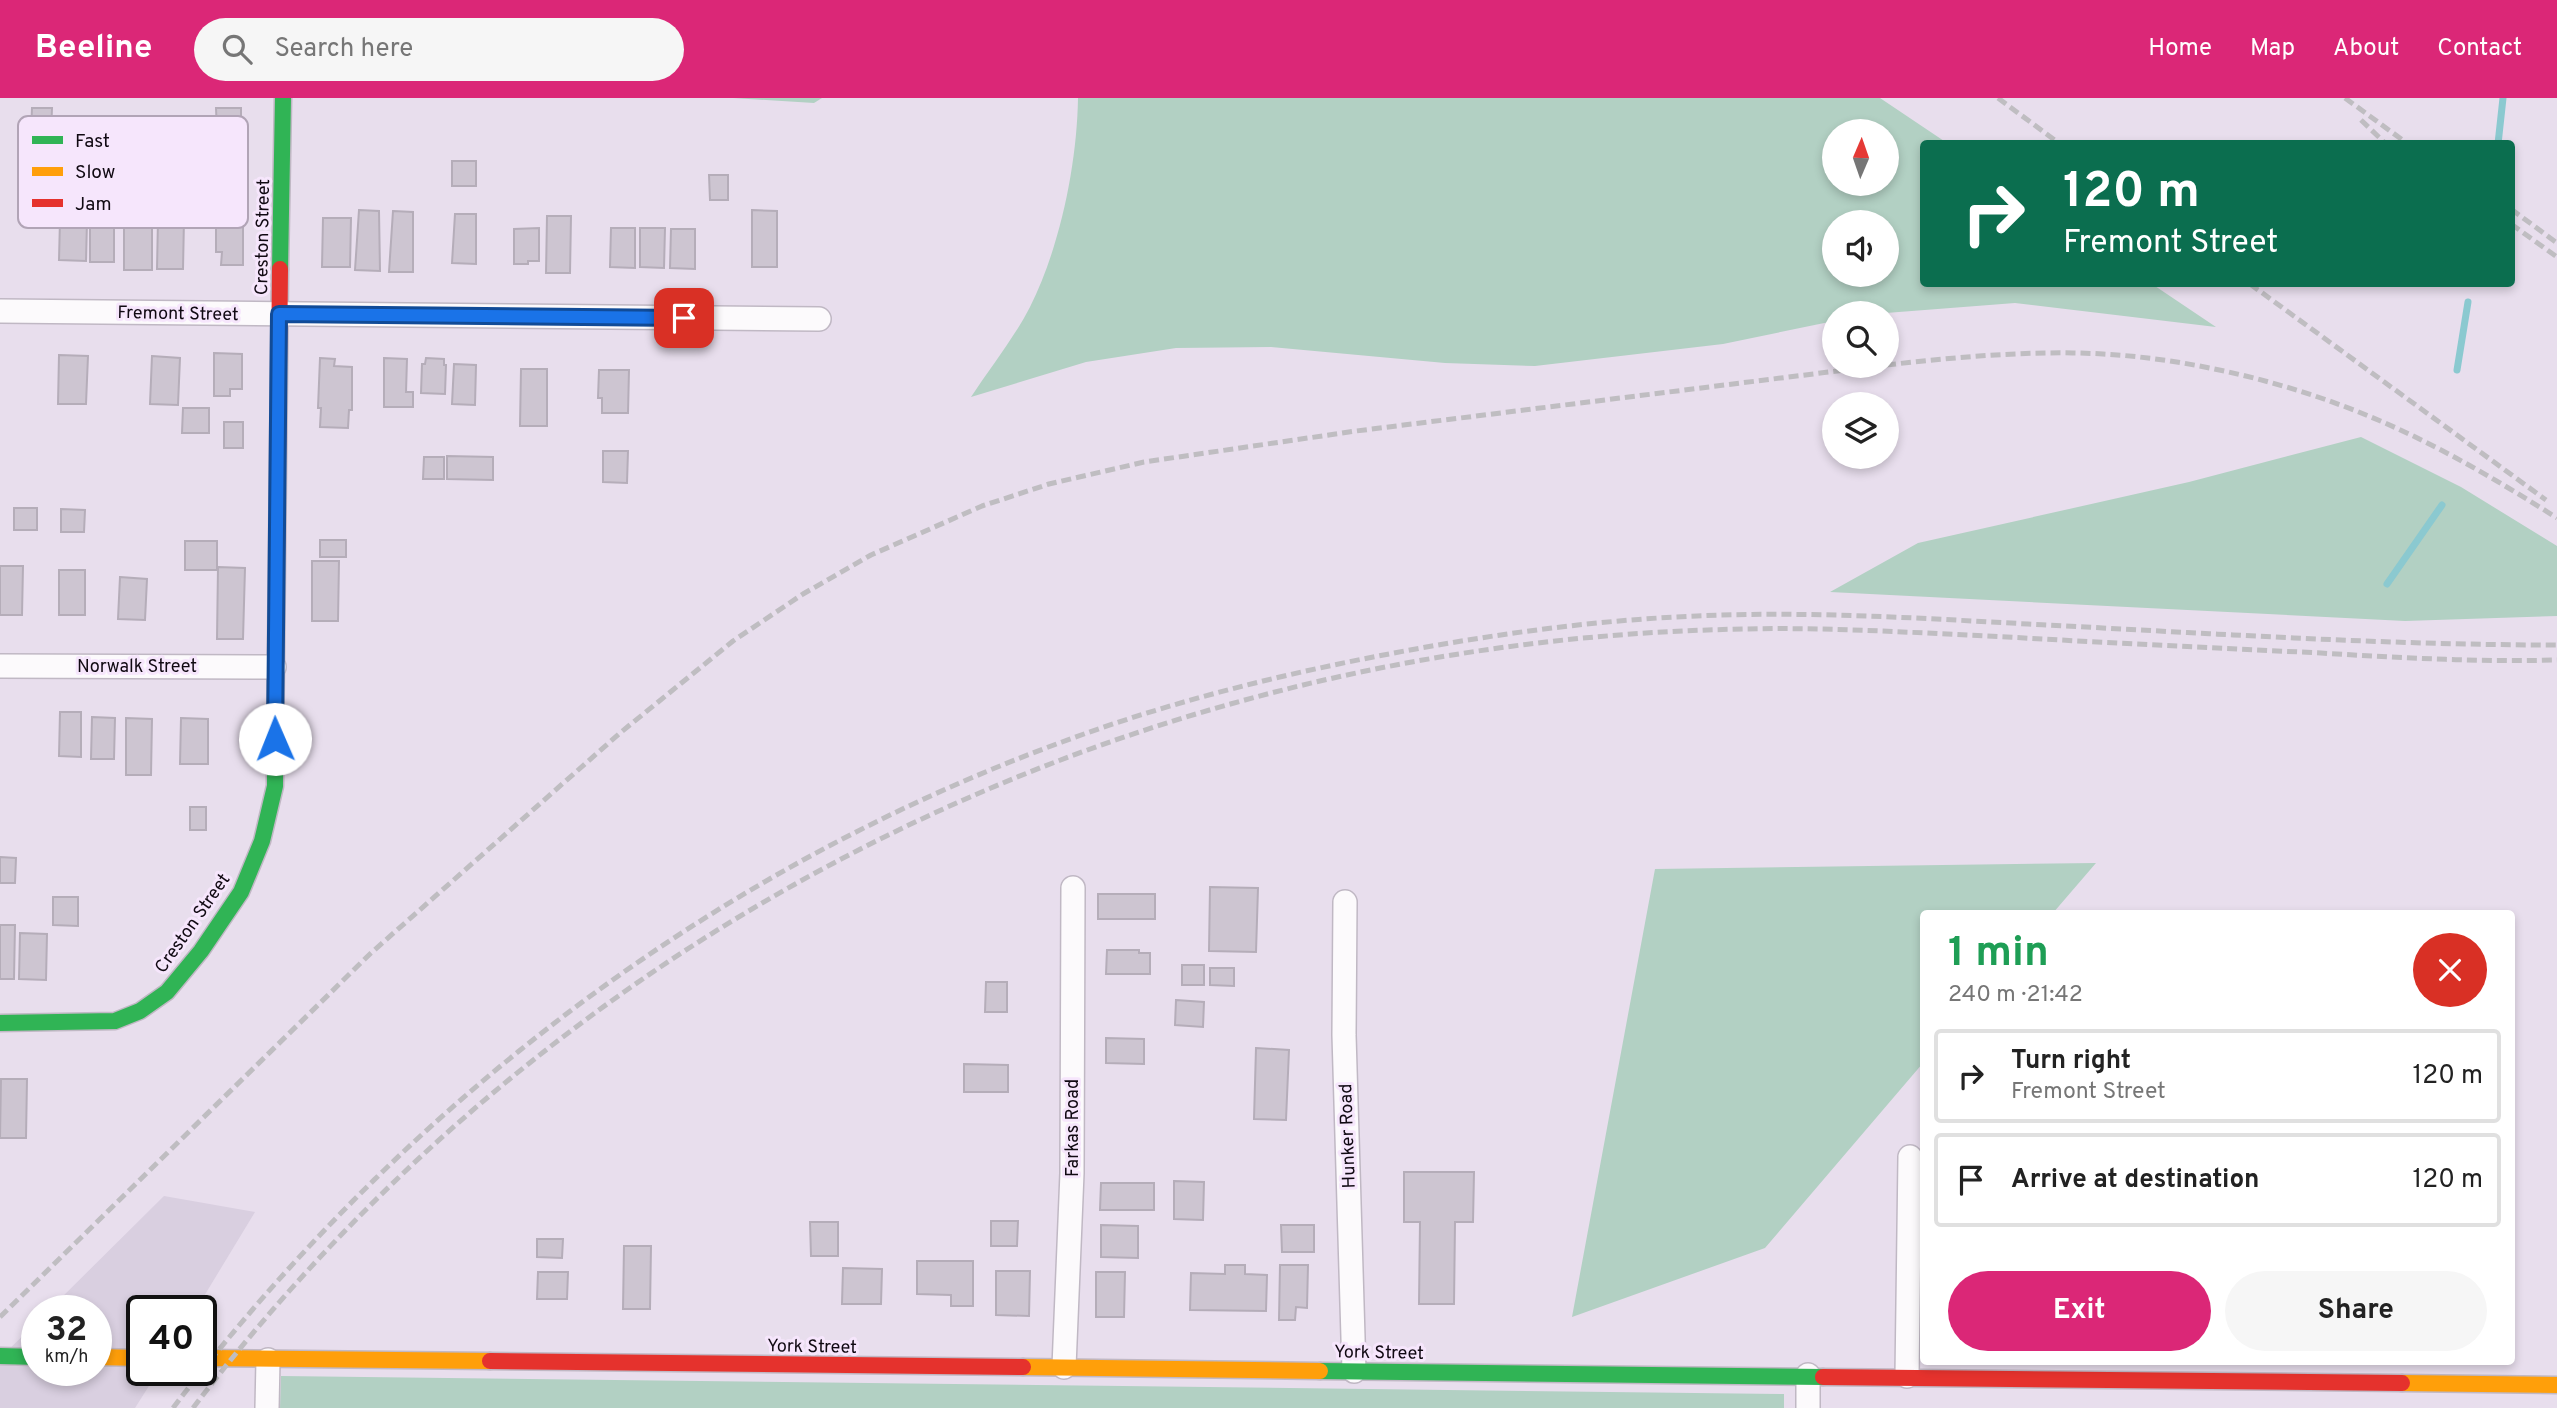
<!DOCTYPE html>
<html lang="en">
<head>
<meta charset="utf-8">
<style>
	:root { --surface:#fff; --page:#f6f6f6; --text:#222; --muted:#767676; --line:#e0e0e0; --accent:#db2777 }
	body { margin:0; font-family:Overpass,sans-serif; background:var(--page); color:var(--text); height:100vh; display:flex; flex-direction:column; font-size:26px; white-space:nowrap }
	* { box-sizing:border-box; margin:0 }
	p { font-size:23px; color:var(--muted) }
	.icon { flex:none; width:38px; height:38px; fill:none; stroke:currentColor; stroke-width:2; stroke-linecap:round; stroke-linejoin:round }
	.map { position:relative; flex:1; overflow:hidden }
	.details { position:absolute; left:1920px; top:812px; width:595px; height:455px; display:flex; flex-direction:column; background:var(--surface); border-radius:7px; box-shadow:0 4px 10px #0003 }
	.details>* { flex:none }
	.top-card { position:absolute; left:1920px; top:42px; width:595px; height:147px; border-radius:7px; box-shadow:0 4px 10px #0003; background:#0b6e4f; color:#fff; overflow:hidden }
	.needle { width:46px; rotate:2deg }
	.fabs { position:absolute; left:1822px; top:21px; display:grid; gap:14px }
	.fabs a { display:grid; place-items:center; width:77px; height:77px; border-radius:50%; background:var(--surface); box-shadow:0 4px 10px #0003; font-size:35px }
	.speed { position:absolute; left:21px; top:1197px; display:flex; gap:14px; font-size:35px; font-weight:700; text-align:center }
	.speed>* { display:grid; place-content:center; width:91px; height:91px; border-radius:50%; background:var(--surface); box-shadow:0 4px 10px #0003; line-height:1 }
	.speed small { font-size:18px; font-weight:400 }
	.speed .limit { border:4px solid #111; border-radius:10px; background:#fff; color:#111 }
	.pin { position:absolute; display:grid; place-items:center; width:60px; height:60px; color:#fff; margin:-30px; border-radius:14px; box-shadow:0 4px 10px #0006 }
	.me { position:absolute; width:77px; margin:-38px; rotate:359deg; stroke-linejoin:round; filter:drop-shadow(0 0 5px #0008) }
	.turn { display:flex; align-items:center; gap:24px; height:147px; padding:0 28px; font-size:32px }
	.turn .icon { width:91px; height:91px; stroke-width:2.5 }
	.turn b { display:block; font-size:49px; line-height:60px }
	.round { display:grid; place-items:center; flex:none; width:74px; height:74px; border-radius:37px; background:var(--page) }
	.headline { display:flex; align-items:center; justify-content:space-between; height:119px; padding:0 28px }
	h1 { font-size:42px; font-weight:700; line-height:52px; color:#1e9e55 }
	.primary-button { display:flex; gap:14px; margin-top:auto; padding:14px 28px }
	.primary-button a { flex:1; height:80px; border-radius:42px; background:var(--accent); color:#fff; font-size:28px; font-weight:700; line-height:80px; text-align:center }
	.primary-button a+a { background:var(--page); color:var(--text) }
	ul { padding:0; list-style:none }
	li { display:flex; align-items:center; gap:21px; height:94px; margin:0 14px 10px; padding:0 14px; border:4px solid var(--line); border-radius:7px }
	li div { flex:1 }
	li b { display:block; font-size:26px }
	li em { font-style:normal }
	header { display:flex; align-items:center; gap:42px; box-sizing:border-box; height:98px; padding:0 35px; background:var(--accent); color:#fff }
	header strong { font-size:33px }
	nav { display:flex; gap:38px; margin-inline-start:auto; font-size:24px }
	.search { width:490px; height:63px; background:var(--page); display:flex; align-items:center; gap:18px; box-sizing:border-box; padding:0 24px; border-radius:38px; color:var(--muted); font-size:26px }
	.map>svg:first-child { display:block }
</style>
</head>
<body>
<header>
<strong>Beeline</strong>
<div class="search"><svg class="icon" aria-label="search" viewBox="0 0 24 24"><circle cx="10" cy="10" r="6"/><path d="M15 15l6 6"/></svg>Search here</div>
<nav><a>Home</a><a>Map</a><a>About</a><a>Contact</a></nav>
</header>
<div class="map">
<svg width="2557" height="1310" viewBox="0 0 2557 1310">
	<rect width="100%" height="100%" fill="#e8deed"/>
	<!-- industrial -->
	<polygon fill="#d9cfe0" points="164,1098 255,1114 195,1213 142,1213 142,1272 159,1272 135,1310 0,1310 0,1260 37,1224 37,1272 96,1272 96,1213 48,1213"/>
	<!-- green -->
	<g fill="#b2d0c3" fill-rule="evenodd">
		<polygon points="733,0 822,0 814,5"/>
		<path d="M1078,0H1880L1947,45L1923,46V186H2152L2216,229L2015,205L1886,215H1834V223L1723,246L1535,268L1445,265L1271,249L1176,250L1086,264L971,299C990,270 1014,240 1030,209C1060,149 1077,67 1078,0ZM1834,33H1886V86H1834ZM1834,124H1886V177H1834Z"/>
		<polygon points="2361,339 2461,389 2557,448 2557,518 2405,523 1830,494 1918,445 2189,384"/>
		<polygon points="2096,765 2053,815 1923,816 1923,965 1765,1150 1572,1219 1655,771"/>
		<polygon points="281,1278 1784,1296 1784,1310 280,1310"/>
	</g>
	<g fill="none" stroke-linecap="round" stroke-linejoin="round">
		<!-- stream -->
		<g stroke="#8bc9d0" stroke-width="7">
			<polyline points="2498,46 2503,0"/>
			<polyline points="2457,272 2468,204"/>
			<polyline points="2387,486 2442,407"/>
		</g>
	</g>
	<!-- building -->
	<g fill="#cdc5d1" stroke="#b5adb9" stroke-width="2">
		<polygon points="32,10 52,10 51,36 31,36"/>
		<polygon points="216,10 241,10 241,34 217,34"/>
		<rect x="452" y="63" width="24" height="25"/>
		<polygon points="709,77 728,77 728,102 710,102"/>
		<polygon points="216,105 243,105 243,167 221,167 222,154 216,154"/>
		<polygon points="90,107 119,107 119,130 114,130 114,164 90,164"/>
		<polygon points="359,112 379,113 380,173 355,172"/>
		<polygon points="752,112 777,113 777,169 752,169"/>
		<polygon points="393,113 413,114 413,174 389,174"/>
		<polygon points="455,116 476,116 476,166 452,165"/>
		<polygon points="547,118 571,118 570,175 546,175"/>
		<polygon points="323,120 351,120 350,169 322,169"/>
		<polygon points="158,121 184,121 183,171 157,171"/>
		<polygon points="60,122 87,123 86,163 59,162"/>
		<polygon points="124,124 152,125 152,172 124,172"/>
		<polygon points="539,130 539,163 528,163 528,166 514,166 514,131"/>
		<polygon points="611,130 635,130 635,170 610,169"/>
		<polygon points="640,130 665,130 664,170 640,169"/>
		<polygon points="671,131 695,131 695,171 670,170"/>
		<polygon points="214,255 242,256 242,291 230,291 230,298 214,298"/>
		<polygon points="59,257 88,258 86,306 58,306"/>
		<polygon points="152,258 180,260 178,307 150,306"/>
		<polygon points="320,260 335,261 334,268 352,269 352,312 349,312 348,330 320,329 321,310 318,310"/>
		<polygon points="384,260 407,261 406,294 413,294 413,309 384,309"/>
		<polygon points="426,260 444,261 444,267 446,267 445,296 421,295 422,266 425,266"/>
		<polygon points="454,266 476,267 475,307 452,306"/>
		<polygon points="521,271 547,271 547,328 520,328"/>
		<polygon points="599,272 629,272 628,315 602,315 602,300 598,300"/>
		<polygon points="183,310 209,310 209,335 182,335"/>
		<rect x="224" y="324" width="19" height="26"/>
		<polygon points="603,353 628,353 627,385 603,384"/>
		<polygon points="447,358 493,359 493,382 447,381"/>
		<polygon points="424,359 444,359 444,381 423,381"/>
		<rect x="14" y="410" width="23" height="22"/>
		<polygon points="61,411 85,412 84,434 61,434"/>
		<rect x="320" y="442" width="26" height="17"/>
		<rect x="185" y="443" width="32" height="29"/>
		<polygon points="312,463 339,463 338,523 312,523"/>
		<polygon points="0,468 23,468 22,517 0,517"/>
		<polygon points="218,469 245,470 243,541 217,541"/>
		<rect x="59" y="472" width="26" height="45"/>
		<polygon points="120,479 147,481 145,522 118,521"/>
		<polygon points="60,614 81,614 81,659 59,658"/>
		<polygon points="92,619 115,620 114,661 91,661"/>
		<polygon points="126,620 152,621 151,677 126,677"/>
		<polygon points="181,620 208,621 208,666 180,666"/>
		<rect x="190" y="709" width="16" height="23"/>
		<polygon points="0,759 16,760 15,785 0,785"/>
		<polygon points="1210,789 1258,790 1256,854 1209,853"/>
		<rect x="1098" y="796" width="57" height="25"/>
		<polygon points="53,799 78,799 78,828 53,827"/>
		<polygon points="0,827 15,827 14,881 0,881"/>
		<polygon points="20,835 47,836 46,882 19,881"/>
		<polygon points="1107,852 1139,852 1139,855 1150,855 1150,876 1106,876"/>
		<rect x="1182" y="867" width="22" height="20"/>
		<polygon points="1210,870 1234,870 1234,888 1210,887"/>
		<polygon points="986,884 1007,884 1007,914 985,914"/>
		<polygon points="1176,902 1204,904 1203,929 1175,927"/>
		<polygon points="1106,940 1144,941 1144,966 1106,965"/>
		<polygon points="1256,950 1289,952 1286,1022 1254,1021"/>
		<polygon points="964,966 1008,967 1008,994 964,994"/>
		<polygon points="1,981 27,981 26,1040 0,1040"/>
		<polygon points="1404,1074 1474,1074 1473,1124 1455,1124 1454,1206 1419,1206 1420,1124 1404,1124"/>
		<polygon points="1174,1083 1204,1084 1203,1122 1174,1121"/>
		<polygon points="1101,1085 1154,1085 1154,1112 1100,1112"/>
		<polygon points="991,1123 1018,1123 1017,1148 991,1148"/>
		<polygon points="810,1124 838,1124 838,1158 811,1158"/>
		<polygon points="1101,1127 1138,1128 1138,1160 1101,1159"/>
		<polygon points="1281,1127 1314,1127 1314,1154 1282,1154"/>
		<polygon points="537,1141 563,1141 562,1160 537,1159"/>
		<polygon points="624,1148 651,1148 650,1211 623,1211"/>
		<polygon points="917,1163 973,1163 973,1208 951,1208 951,1197 917,1196"/>
		<polygon points="1225,1167 1245,1167 1245,1176 1267,1177 1266,1213 1190,1212 1191,1175 1225,1176"/>
		<polygon points="1280,1167 1308,1167 1307,1210 1296,1209 1295,1222 1279,1222"/>
		<polygon points="843,1170 882,1171 881,1206 842,1206"/>
		<polygon points="996,1173 1030,1173 1029,1218 996,1217"/>
		<polygon points="538,1174 568,1174 567,1201 537,1201"/>
		<polygon points="1096,1174 1125,1174 1124,1219 1096,1219"/>
	</g>
	<g fill="none" stroke-linecap="round" stroke-linejoin="round">
		<!-- street casing -->
		<g stroke="#c0b8c4" stroke-width="26">
			<g id="street">
				<polyline points="0,213 819,221"/>
				<polyline points="0,568 274,569"/>
				<polyline points="1345,804 1344,937 1354,1273"/>
				<polyline points="1064,1269 1072,1075 1073,790"/>
				<polyline points="1907,1278 1910,1059"/>
				<polyline points="267,1310 268,1262"/>
				<polyline points="1808,1310 1808,1277"/>
			</g>
		</g>
		<!-- fast casing -->
		<g stroke="#c0b8c4" stroke-width="19">
			<g id="fast">
				<polyline points="280,171 283,0"/>
				<polyline points="0,925 115,923 140,913 167,894 201,853 241,794 262,743 275,688 275,652"/>
				<polyline points="0,1258 37,1259"/>
				<polyline points="1320,1273 1823,1279"/>
			</g>
		</g>
		<!-- slow casing -->
		<g stroke="#c0b8c4" stroke-width="19">
			<g id="slow">
				<polyline points="96,1259 142,1260"/>
				<polyline points="201,1260 490,1263"/>
				<polyline points="1023,1269 1320,1273"/>
				<polyline points="2402,1285 2557,1287"/>
			</g>
		</g>
		<!-- jam casing -->
		<g stroke="#c0b8c4" stroke-width="19">
			<g id="jam">
				<polyline points="275,652 280,171"/>
				<polyline points="490,1263 1023,1269"/>
				<polyline points="1823,1279 2402,1285"/>
			</g>
		</g>
		<!-- street -->
		<use href="#street" stroke="#fcfafc" stroke-width="23"/>
		<!-- fast -->
		<use href="#fast" stroke="#30b455" stroke-width="16"/>
		<!-- slow -->
		<use href="#slow" stroke="#ff9f0a" stroke-width="16"/>
		<!-- jam -->
		<use href="#jam" stroke="#e5322d" stroke-width="16"/>
		<!-- rail -->
		<g stroke="#bfbdc1" stroke-width="5" stroke-dasharray="10 5" stroke-linecap="butt">
			<polyline points="1998,0 2060,46"/>
			<polyline points="2345,0 2408,46"/>
			<polyline points="2361,22 2386,46"/>
			<polyline points="2511,111 2557,145"/>
			<polyline points="2511,126 2557,159"/>
			<polyline points="2250,186 2546,402"/>
			<path d="M1886,267C1959,259 2031,252 2103,256C2192,261 2290,285 2371,319C2436,346 2497,382 2557,420"/>
			<polyline points="0,1219 371,855 620,635 733,543 803,496 871,457 982,408 1049,386 1144,364 1356,333 1877,268"/>
			<path d="M173,1310C400,1011 707,774 1062,644C1169,604 1282,576 1394,555C1494,536 1596,522 1697,518C1807,513 1917,520 2028,526C2204,535 2380,547 2557,547"/>
			<path d="M193,1310C563,823 1135,541 1745,531C1832,529 1919,535 2007,539C2111,545 2216,550 2321,555C2400,560 2478,564 2557,562"/>
		</g>
	</g>
	<g fill="none" stroke-linecap="round" stroke-linejoin="round">
		<!-- route casing -->
		<g stroke="#114b97" stroke-width="18">
			<polyline id="route" points="275,641 279,216 684,220"/>
		</g>
		<!-- route -->
		<use href="#route" stroke="#1a73e8" stroke-width="12"/>
	</g>
	<g text-anchor="middle" stroke-width="6" stroke-linejoin="round" paint-order="stroke">
		<!-- street labels -->
		<g font-size="18" fill="#100912" stroke="#f6e6fc">
			<text transform="translate(262 139) rotate(-89)" y="6">Creston Street</text>
			<text transform="translate(178 215) rotate(1)" y="6">Fremont Street</text>
			<text x="137" y="574">Norwalk Street</text>
			<text transform="translate(192 825) rotate(-55)" y="6">Creston Street</text>
			<text transform="translate(1072 1030) rotate(-90)" y="6">Farkas Road</text>
			<text transform="translate(1347 1038) rotate(-92)" y="6">Hunker Road</text>
			<text transform="translate(812 1248) rotate(1)" y="6">York Street</text>
			<text transform="translate(1379 1254) rotate(1)" y="6">York Street</text>
		</g>
	</g>
	<!-- legend -->
	<rect x="18" y="18" width="230" height="112" rx="10" fill="#f6e6fc" stroke="#b1a4b6" stroke-width="2"/>
	<rect x="32" y="38" width="31" height="8" fill="#30b455"/>
	<rect x="32" y="69" width="31" height="9" fill="#ff9f0a"/>
	<rect x="32" y="101" width="31" height="8" fill="#e5322d"/>
	<g font-size="19" fill="#100912">
		<text x="75" y="49">Fast</text>
		<text x="75" y="80">Slow</text>
		<text x="75" y="112">Jam</text>
	</g>
</svg>
<div class="fabs">
<a><svg class="needle" viewBox="-14 -14 28 28"><path d="M0-13l5 13h-10z" fill="#e53935"/><path d="M0 13l5-13h-10z" fill="#767676"/></svg></a>
<a><svg class="icon" aria-label="sound" viewBox="0 0 24 24"><path d="M4 9h4l5-4v14l-5-4H4zM17 9q2 3 0 6"/></svg></a>
<a><svg class="icon" aria-label="search" viewBox="0 0 24 24"><circle cx="10" cy="10" r="6"/><path d="M15 15l6 6"/></svg></a>
<a><svg class="icon" aria-label="layers" viewBox="0 0 24 24"><path d="M12 4l9 5-9 5-9-5zM3 14l9 5 9-5"/></svg></a>
</div>
<div class="speed"><div>32<small>km/h</small></div><div class="limit">40</div></div>
<div class="pin" style="left:684px;top:220px;background:#d93025"><svg class="icon" aria-label="arrive" viewBox="0 0 24 24"><path d="M6 21V4h12l-3 4 3 4H6"/></svg></div>
<svg class="me" style="left:275px;top:641px" viewBox="-20 -20 40 40"><circle r="19" fill="#fff"/><path d="M0-13L10 11 0 6-10 11z" fill="#1a73e8"/></svg>
<div class="top-card">
<div class="turn"><svg class="icon" aria-label="right" viewBox="0 0 24 24"><path d="M7 20v-9h11M14 6l5 5-5 5"/></svg><div><b>120 m</b>Fremont Street</div></div>
</div>
<section class="details">
<div class="headline"><div><h1>1 min</h1><p>240 m · 21:42</p></div><a class="round" style="background:#d93025;color:#fff"><svg class="icon" aria-label="close" viewBox="0 0 24 24"><path d="M6 6l12 12M18 6L6 18"/></svg></a></div>
<ul>
<li><svg class="icon" aria-label="right" viewBox="0 0 24 24"><path d="M7 20v-9h11M14 6l5 5-5 5"/></svg><div><b>Turn right</b><p>Fremont Street</p></div><em>120 m</em></li>
<li><svg class="icon" aria-label="arrive" viewBox="0 0 24 24"><path d="M6 21V4h12l-3 4 3 4H6"/></svg><div><b>Arrive at destination</b></div><em>120 m</em></li>
</ul>
<div class="primary-button"><a>Exit</a><a>Share</a></div>
</section>
</div>
</body>
</html>
